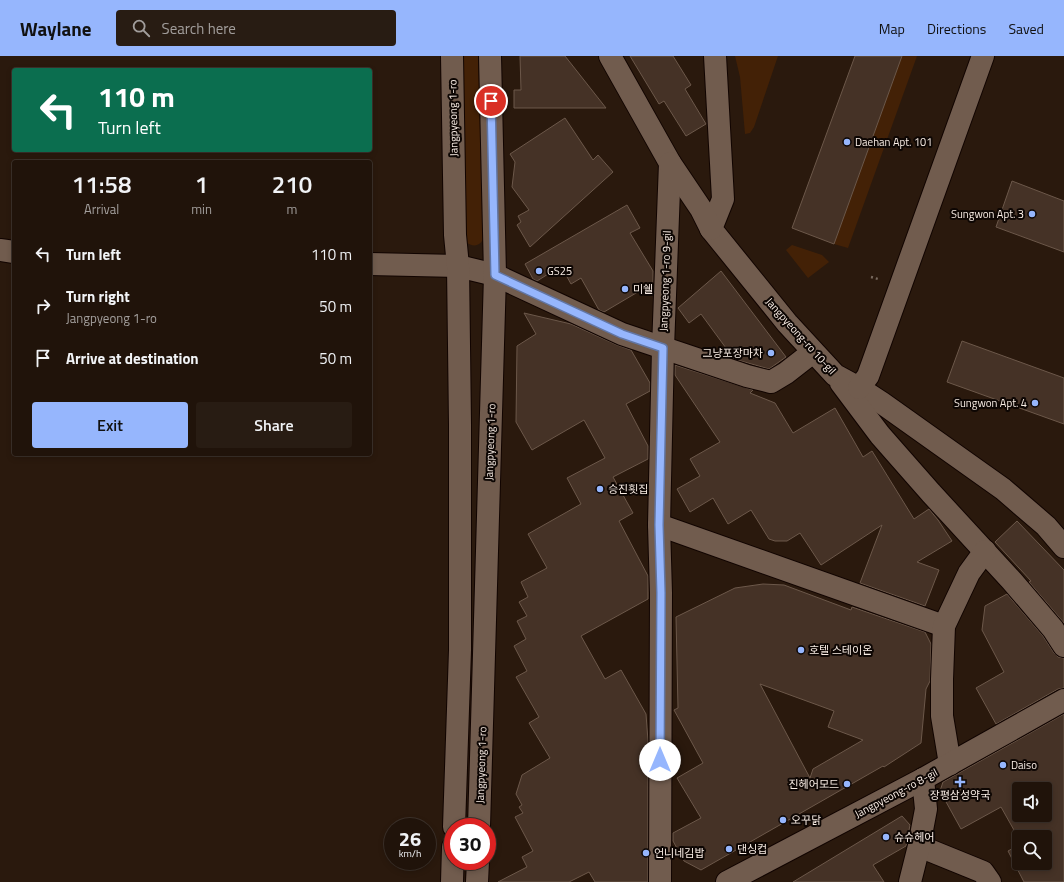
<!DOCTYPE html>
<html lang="en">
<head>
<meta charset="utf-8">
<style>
	:root { --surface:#20130a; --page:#281c13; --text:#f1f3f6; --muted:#a29e9c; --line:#3d322b; --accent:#96b6fd }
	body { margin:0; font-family:"Titillium Web","Noto Sans KR",sans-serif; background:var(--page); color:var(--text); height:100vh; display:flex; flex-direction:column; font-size:15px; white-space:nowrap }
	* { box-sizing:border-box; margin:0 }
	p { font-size:13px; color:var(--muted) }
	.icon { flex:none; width:22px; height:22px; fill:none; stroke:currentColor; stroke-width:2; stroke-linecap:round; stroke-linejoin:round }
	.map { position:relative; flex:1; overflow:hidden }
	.details { position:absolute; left:12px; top:104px; width:360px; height:296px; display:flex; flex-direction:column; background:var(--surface); border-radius:4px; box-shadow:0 2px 6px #0003,0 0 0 1px var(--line) }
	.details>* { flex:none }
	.top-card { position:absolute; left:12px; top:12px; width:360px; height:84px; border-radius:4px; box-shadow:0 2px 6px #0003,0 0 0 1px var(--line); background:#0b6e4f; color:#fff; overflow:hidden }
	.buttons { position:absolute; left:1012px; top:726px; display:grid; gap:8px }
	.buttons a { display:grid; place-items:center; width:40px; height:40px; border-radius:4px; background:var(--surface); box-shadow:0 2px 6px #0003,0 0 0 1px var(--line); font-size:20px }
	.speed { position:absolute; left:384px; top:762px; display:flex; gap:8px; font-size:20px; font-weight:700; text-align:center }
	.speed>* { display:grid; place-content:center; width:52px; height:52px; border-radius:50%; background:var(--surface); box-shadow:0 2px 6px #0003,0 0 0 1px var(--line); line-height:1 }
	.speed small { font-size:10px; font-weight:400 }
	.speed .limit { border:6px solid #d22; background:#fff; color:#111 }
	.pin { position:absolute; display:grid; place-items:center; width:34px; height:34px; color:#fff; margin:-17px; border:2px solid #fff; border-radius:50%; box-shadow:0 1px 4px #0007 }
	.me { position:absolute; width:44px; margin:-22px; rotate:0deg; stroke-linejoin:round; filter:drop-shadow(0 0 3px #0008) }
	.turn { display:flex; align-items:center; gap:14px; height:84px; padding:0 20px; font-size:18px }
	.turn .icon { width:52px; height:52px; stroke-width:2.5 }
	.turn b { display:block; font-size:28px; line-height:34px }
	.eta { display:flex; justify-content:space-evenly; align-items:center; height:68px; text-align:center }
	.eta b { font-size:24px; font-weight:600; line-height:28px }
	.cta { display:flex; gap:8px; margin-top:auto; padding:8px 20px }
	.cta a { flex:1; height:46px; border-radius:4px; background:var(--accent); color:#111; font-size:16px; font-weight:600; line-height:46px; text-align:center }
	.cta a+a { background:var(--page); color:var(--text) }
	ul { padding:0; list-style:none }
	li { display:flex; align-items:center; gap:12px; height:52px; padding:0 20px }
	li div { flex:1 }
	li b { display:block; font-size:15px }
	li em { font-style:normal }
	header { display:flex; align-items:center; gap:24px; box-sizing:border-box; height:56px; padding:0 20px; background:var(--accent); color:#111 }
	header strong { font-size:19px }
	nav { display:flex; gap:22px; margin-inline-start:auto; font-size:14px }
	.search { width:280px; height:36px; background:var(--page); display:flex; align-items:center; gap:10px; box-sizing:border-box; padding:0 14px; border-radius:4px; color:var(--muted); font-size:15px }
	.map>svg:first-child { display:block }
</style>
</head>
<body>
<header>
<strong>Waylane</strong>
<div class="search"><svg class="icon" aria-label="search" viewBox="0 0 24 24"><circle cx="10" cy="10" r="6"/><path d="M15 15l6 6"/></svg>Search here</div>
<nav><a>Map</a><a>Directions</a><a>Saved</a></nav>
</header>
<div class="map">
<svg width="1064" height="826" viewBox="0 0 1064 826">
	<rect width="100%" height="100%" fill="#2a190d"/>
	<!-- green -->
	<g fill="#432106">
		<path d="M459,0H478L484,180C482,190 473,192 466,186Z"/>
		<polygon points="735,0 778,0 754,71 750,77 745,78 740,21"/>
		<polygon points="902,0 917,0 848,192 834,188"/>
		<polygon points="792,189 822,199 829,206 808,222 786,194"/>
	</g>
	<!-- building -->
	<g fill="#453226" stroke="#6c584a" fill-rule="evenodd">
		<polygon points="520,0 565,0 606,52 514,52 514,34 521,34"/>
		<polygon points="630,0 673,0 691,29 685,33 706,68 686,80 664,45 659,48"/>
		<polygon points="855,0 902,0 834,188 792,172"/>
		<polygon points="565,62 593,104 598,99 613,116 530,191 517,169 521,166 518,160 529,154 512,131 515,106 510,98"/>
		<polygon points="1012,125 1064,145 1064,196 996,171"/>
		<polygon points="627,149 640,172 630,177 653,215 653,227 604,256 599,254 581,222 571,228 561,210 537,225 533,223 525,208"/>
		<polygon points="721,215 786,301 769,313 734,303 701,258 689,267 678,252"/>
		<polygon points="524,257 571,268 617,289 631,294 650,327 650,335 626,348 648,390 648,403 613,421 633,457 619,465 648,520 648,543 581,580 605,623 621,614 646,658 648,685 648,826 595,826 589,816 569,826 498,826 527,811 522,801 533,795 515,761 523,757 519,751 522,749 516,738 522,719 550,702 529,667 539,661 516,621 527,615 514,590 526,583 517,565 527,560 519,546 528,541 521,526 547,512 528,478 581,448 567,422 605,402 584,364 532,394 516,366 517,290 536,278"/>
		<polygon points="962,285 1064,322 1064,368 947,326"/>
		<polygon points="675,309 753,334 750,337 775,347 793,377 835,352 863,401 872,395 914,463 929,453 938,464 952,485 917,506 939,514 925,550 860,527 882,469 821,509 800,477 787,485 775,485 769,483 751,454 728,468 713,442 690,456 677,433 700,420 690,403 720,386 675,319"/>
		<polygon points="1017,465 1064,514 1064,567 1029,526 1031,525 995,486"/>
		<path d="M763,528L784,529L851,554L852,551L925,576L931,588L930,625L926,633L921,687L884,711L883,710L701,814L684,805L673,785V777L701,762L677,722L703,707L674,654L678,652L676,561L735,532ZM760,628L834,655L828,671L863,684L813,713L810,722Z"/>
		<polygon points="1007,538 1043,580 1054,597 1058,601 1064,602 1064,632 1058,633 996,668 976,632 1004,616 982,574 985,550"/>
		<path d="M1064,658V826H1024L1008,795L1019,789V807H1045V781H1019V783L1001,751L961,773L940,735L943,726ZM1019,733H1045V759H1019Z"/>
		<polygon points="902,760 910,769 906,790 873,809 884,826 793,826"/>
	</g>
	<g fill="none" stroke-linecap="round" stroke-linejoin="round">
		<!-- minor casing -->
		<g stroke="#110400" stroke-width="24">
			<g id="minor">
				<polyline points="610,0 670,107 663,292 659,469 661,537 660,826"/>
				<polyline points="715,0 723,143 711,173 787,267 835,319 859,332 882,347 1003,433 1046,470 1064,491"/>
				<polyline points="670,107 701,153 711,173"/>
				<polyline points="0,194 14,196"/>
				<polyline points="370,208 458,210 495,219 622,278 747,320 771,326 786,317 813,296"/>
				<polyline points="841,327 880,379 931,437 1012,525 1053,573 1064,590"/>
				<polyline points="859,332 868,320 983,0"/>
				<polyline points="659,469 944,570"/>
				<polyline points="950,708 942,660 942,623 944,570 969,517 985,495"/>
				<polyline points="919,790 983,816 990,826"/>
				<polyline points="727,826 923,723 1064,644"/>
				<polyline points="910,826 919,790 926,753 923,723"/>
			</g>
		</g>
		<!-- tertiary casing -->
		<g stroke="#110400" stroke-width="24">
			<g id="tertiary">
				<polyline points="452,0 455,179 458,210 460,369 460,594 454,771"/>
				<polyline points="479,771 495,219 490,0"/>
				<polyline points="452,826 453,791"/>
				<polyline points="477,826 478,805"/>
			</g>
		</g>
		<!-- path -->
		<polyline stroke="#796a5f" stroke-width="2.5" stroke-dasharray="2 3" stroke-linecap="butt" points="871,221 878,223"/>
		<!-- minor -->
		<use href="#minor" stroke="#715c4e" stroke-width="22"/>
		<!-- tertiary -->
		<use href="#tertiary" stroke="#715c4e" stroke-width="22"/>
	</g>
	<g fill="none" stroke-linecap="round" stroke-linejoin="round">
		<!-- route casing -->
		<g stroke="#6276a4" stroke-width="10">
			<polyline id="route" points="491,45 495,219 622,278 663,292 659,469 661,537 660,704"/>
		</g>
		<!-- route -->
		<use href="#route" stroke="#96b6fd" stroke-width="7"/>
	</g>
	<!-- markers -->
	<g fill="#96b6fd" stroke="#0d0603" stroke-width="1.5">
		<circle cx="847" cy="86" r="4"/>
		<circle cx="1032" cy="158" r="4"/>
		<circle cx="539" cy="215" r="4"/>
		<circle cx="625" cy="233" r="4"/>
		<circle cx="771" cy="297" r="4"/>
		<circle cx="1035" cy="347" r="4"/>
		<circle cx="600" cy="433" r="4"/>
		<circle cx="801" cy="594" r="4"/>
		<circle cx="1003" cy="709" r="4"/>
		<path d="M958 720h4v4h4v4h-4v4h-4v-4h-4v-4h4z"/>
		<circle cx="847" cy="728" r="4"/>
		<circle cx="783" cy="764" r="4"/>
		<circle cx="886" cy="781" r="4"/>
		<circle cx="729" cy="793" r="4"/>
		<circle cx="646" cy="797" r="4"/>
	</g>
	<g text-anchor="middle" stroke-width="4" stroke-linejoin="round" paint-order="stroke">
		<!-- street labels -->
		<g font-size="11" fill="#f9ede5" stroke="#0d0603">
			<text transform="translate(453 62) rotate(-91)" y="4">Jangpyeong 1-ro</text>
			<text transform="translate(665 225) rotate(-88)" y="4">Jangpyeong 1-ro 9-gil</text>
			<text transform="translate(801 280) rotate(48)" y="4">Jangpyeong-ro 10-gil</text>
			<text transform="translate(490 386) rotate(-88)" y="4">Jangpyeong 1-ro</text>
			<text transform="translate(481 709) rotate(-88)" y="4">Jangpyeong 1-ro</text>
			<text transform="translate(896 737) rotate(-28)" y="4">Jangpyeong-ro 8-gil</text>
		</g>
		<!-- poi labels -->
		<g font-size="11" fill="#f9ede5" stroke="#0d0603" text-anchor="start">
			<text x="855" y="90">Daehan Apt. 101</text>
			<text x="1024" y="162" text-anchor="end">Sungwon Apt. 3</text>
			<text x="547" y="219">GS25</text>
			<text x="633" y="237">미쉘</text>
			<text x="763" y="301" text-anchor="end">그냥포장마차</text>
			<text x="1027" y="351" text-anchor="end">Sungwon Apt. 4</text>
			<text x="608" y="437">승진횟집</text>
			<text x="809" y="598">호텔 스테이온</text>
			<text x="1011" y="713">Daiso</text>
			<text x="839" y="732" text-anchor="end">진헤어모드</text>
			<text x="960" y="743" text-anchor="middle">장평삼성약국</text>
			<text x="791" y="768">오꾸닭</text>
			<text x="894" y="785">슈슈헤어</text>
			<text x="737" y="797">댄싱컵</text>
			<text x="654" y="801">언니네김밥</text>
		</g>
	</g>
</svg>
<div class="buttons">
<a><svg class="icon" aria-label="sound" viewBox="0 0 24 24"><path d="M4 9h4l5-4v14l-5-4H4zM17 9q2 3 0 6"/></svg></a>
<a><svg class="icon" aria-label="search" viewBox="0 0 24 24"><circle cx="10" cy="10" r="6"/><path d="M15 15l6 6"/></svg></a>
</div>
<div class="speed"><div>26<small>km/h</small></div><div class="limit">30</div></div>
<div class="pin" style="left:491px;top:45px;background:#d93025"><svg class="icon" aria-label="arrive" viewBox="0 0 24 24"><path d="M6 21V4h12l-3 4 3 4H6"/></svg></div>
<svg class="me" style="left:660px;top:704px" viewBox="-20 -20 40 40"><circle r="19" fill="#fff"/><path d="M0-13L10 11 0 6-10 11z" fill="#96b6fd"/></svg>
<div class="top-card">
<div class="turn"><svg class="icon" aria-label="left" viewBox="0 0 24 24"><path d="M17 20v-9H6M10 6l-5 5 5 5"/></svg><div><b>110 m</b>Turn left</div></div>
</div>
<section class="details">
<div class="eta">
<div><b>11:58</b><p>Arrival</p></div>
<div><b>1</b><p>min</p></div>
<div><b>210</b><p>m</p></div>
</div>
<ul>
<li><svg class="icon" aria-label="left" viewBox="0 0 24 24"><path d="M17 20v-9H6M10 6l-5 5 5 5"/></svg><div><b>Turn left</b></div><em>110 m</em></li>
<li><svg class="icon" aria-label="right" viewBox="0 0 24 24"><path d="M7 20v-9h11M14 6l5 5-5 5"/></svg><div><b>Turn right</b><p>Jangpyeong 1-ro</p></div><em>50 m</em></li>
<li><svg class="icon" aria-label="arrive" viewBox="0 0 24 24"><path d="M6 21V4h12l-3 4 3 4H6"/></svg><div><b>Arrive at destination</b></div><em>50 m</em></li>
</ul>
<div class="cta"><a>Exit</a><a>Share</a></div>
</section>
</div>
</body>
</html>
